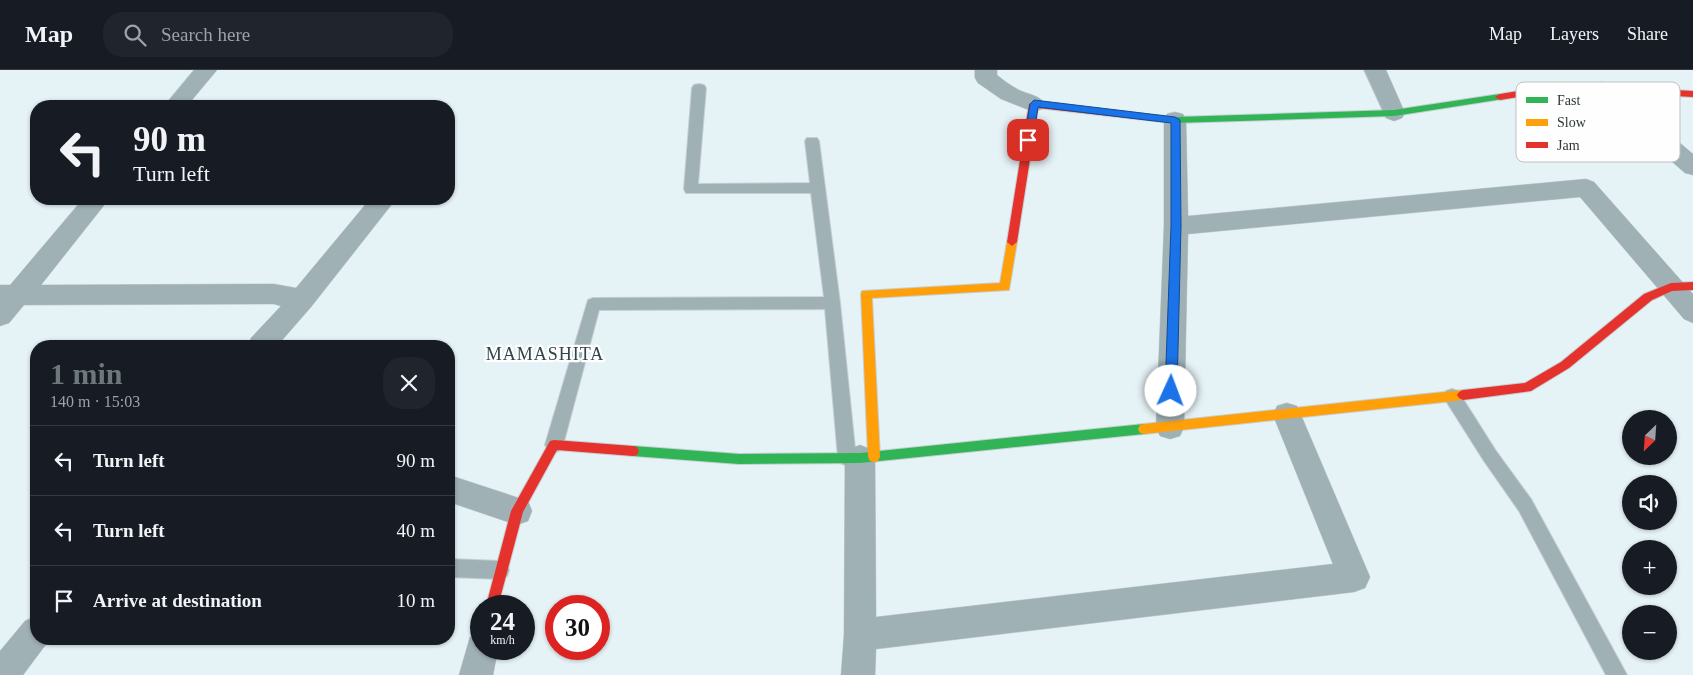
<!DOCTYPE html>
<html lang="en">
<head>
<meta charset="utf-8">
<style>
	:root { --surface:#171b24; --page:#20242c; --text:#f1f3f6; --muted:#9ea1a6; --line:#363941; --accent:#6d787b }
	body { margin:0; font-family:Georgia,serif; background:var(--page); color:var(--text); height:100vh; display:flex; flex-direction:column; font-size:19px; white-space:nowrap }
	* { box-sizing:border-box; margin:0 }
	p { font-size:16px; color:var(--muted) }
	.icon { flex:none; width:28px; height:28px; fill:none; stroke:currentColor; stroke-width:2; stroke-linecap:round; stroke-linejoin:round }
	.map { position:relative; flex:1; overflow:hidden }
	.sheet { position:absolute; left:30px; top:270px; width:425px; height:305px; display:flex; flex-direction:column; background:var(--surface); border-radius:20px; box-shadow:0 1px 4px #0004 }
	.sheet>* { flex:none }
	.banner { position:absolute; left:30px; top:30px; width:425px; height:105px; border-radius:20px; box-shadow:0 1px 4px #0004; background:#171b24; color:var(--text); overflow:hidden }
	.needle { width:32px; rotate:205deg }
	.buttons { position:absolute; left:1622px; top:340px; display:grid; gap:10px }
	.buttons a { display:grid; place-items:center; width:55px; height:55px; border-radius:50%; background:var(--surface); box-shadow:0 1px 4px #0004; font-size:25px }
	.speed { position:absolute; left:470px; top:525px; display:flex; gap:10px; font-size:25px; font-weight:700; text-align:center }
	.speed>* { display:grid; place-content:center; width:65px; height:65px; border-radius:50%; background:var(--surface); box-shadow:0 1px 4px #0004; line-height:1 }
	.speed small { font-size:12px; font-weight:400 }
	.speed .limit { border:8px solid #d22; background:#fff; color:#111 }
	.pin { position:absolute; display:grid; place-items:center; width:42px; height:42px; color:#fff; margin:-21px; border-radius:10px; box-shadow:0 2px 8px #0006 }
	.me { position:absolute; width:55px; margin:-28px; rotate:2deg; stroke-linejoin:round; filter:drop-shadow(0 0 4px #0008) }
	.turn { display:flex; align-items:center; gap:18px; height:105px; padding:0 20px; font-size:22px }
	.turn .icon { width:65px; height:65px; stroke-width:2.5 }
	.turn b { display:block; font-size:35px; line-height:42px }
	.round { display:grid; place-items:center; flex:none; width:52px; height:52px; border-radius:20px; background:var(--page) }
	.headline { display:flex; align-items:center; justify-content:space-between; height:85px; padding:0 20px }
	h1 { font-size:30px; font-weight:700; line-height:38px; color:var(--accent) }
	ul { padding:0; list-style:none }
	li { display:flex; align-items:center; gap:15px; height:70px; padding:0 20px; border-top:1px solid var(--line) }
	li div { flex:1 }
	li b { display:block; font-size:19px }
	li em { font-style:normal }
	header { display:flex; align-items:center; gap:30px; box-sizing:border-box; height:70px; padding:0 25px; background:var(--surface); border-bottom:1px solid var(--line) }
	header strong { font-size:24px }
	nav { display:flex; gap:28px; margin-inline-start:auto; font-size:18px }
	.search { width:350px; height:45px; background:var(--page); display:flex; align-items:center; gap:12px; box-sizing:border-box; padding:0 18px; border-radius:20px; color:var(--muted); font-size:19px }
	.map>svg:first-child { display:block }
</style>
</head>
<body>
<header>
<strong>Map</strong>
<div class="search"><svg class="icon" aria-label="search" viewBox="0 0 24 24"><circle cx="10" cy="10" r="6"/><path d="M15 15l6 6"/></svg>Search here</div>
<nav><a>Map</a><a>Layers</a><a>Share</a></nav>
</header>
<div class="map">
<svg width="1693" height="605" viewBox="0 0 1693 605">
	<rect width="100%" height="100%" fill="#e5f2f6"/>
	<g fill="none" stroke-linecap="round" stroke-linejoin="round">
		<!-- lane casing -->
		<g stroke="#c6cfd2" stroke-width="2">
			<g id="lane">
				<polygon points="699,14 704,15 706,18 698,114 810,113 805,71 807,68 817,68 819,71 840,233 856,388 853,393 847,396 841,393 838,388 825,239 599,240 563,375 560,380 554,383 548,380 545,375 588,230 593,228 824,227 811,123 686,123 684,119 692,18 694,15"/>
				<polygon points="1452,319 1458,321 1496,381 1531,429 1627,605 1606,605 1519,441 1484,391 1446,331 1444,326 1446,321"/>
				<polygon points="449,489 500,491 507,494 509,500 507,506 500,509 449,507"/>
			</g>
		</g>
		<!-- street casing -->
		<g stroke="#c6cfd2" stroke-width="1">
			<g id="street">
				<polygon points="194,0 217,0 187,36 164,36"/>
				<path d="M975,0H997V5C1003,10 1010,15 1017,19C1026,24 1040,25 1045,34L1042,39L1034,42L1001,29L978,13L975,8Z"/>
				<polygon points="1364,0 1386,0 1405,43 1402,48 1394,51 1386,48"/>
				<polygon points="1602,12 1610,14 1693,84 1693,105 1685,103 1594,24 1591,19 1594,14"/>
				<polygon points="1175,42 1183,44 1186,50 1188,146 1586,109 1594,112 1693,224 1693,253 1684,249 1580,127 1188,164 1184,357 1180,366 1170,369 1160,366 1156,357 1164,156 1164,50 1167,44"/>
				<polygon points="83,129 109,129 41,215 274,214 296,218 370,129 396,129 311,237 277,276 248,276 251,268 281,236 274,234 24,235 9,253 0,256 0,215 10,215"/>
				<polygon points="1287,333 1297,336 1301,345 1370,507 1365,518 1354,522 876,579 875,605 841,605 844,565 845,388 850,379 860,375 870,379 875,388 876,547 1333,494 1273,345 1277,336"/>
				<polygon points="449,405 528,431 532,441 528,451 517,455 449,432"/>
				<polygon points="36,546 36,569 49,569 47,573 23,605 0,605 0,581 25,551"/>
				<polygon points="481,563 481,579 498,579 493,605 459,605 470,567"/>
			</g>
		</g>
		<!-- fast casing -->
		<g stroke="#c6cfd2" stroke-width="2">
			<g id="fast">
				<polygon points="1500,24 1505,27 1503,29 1394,46 1175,53 1154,51 1149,48 1154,45 1175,47 1394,40"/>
				<polygon points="1144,354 1148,355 1150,359 1148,363 1144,364 860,393 739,394 633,386 629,385 627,381 629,377 633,376 739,384 860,383"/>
			</g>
		</g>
		<!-- slow casing -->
		<g stroke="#c6cfd2" stroke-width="2">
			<g id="slow">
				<polygon points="1012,168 1017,172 1009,220 872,228 880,387 878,391 874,392 870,391 868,387 861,224 862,221 1000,213 1007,172"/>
				<polygon points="1463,320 1467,322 1469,325 1467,328 1463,330 1144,364 1140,363 1138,359 1140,355 1144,354"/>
			</g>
		</g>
		<!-- jam casing -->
		<g stroke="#c6cfd2" stroke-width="2">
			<g id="jam">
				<polygon points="1602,16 1693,21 1693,27 1602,22 1543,23 1500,30 1495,27 1500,24 1543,17"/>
				<polygon points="1034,31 1154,45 1159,48 1154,51 1038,38 1017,172 1012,176 1007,172 1029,34"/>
				<polygon points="1693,212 1693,220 1672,221 1652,230 1569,298 1531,321 1463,330 1459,328 1457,325 1459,322 1463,320 1525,313 1561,292 1644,224 1671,213"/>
				<polygon points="554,370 633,376 637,377 639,381 637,385 633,386 557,380 523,442 498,536 486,536 511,441 550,371"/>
			</g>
		</g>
		<!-- lane -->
		<use href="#lane" fill="#9fb1b5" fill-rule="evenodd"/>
		<!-- street -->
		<use href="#street" fill="#9fb1b5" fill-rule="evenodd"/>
		<!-- fast -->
		<use href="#fast" fill="#30b455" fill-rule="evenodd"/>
		<!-- slow -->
		<use href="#slow" fill="#ff9f0a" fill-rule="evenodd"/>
		<!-- jam -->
		<use href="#jam" fill="#e5322d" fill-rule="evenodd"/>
	</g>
	<!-- route -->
	<polygon fill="#1a73e8" stroke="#114b97" points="1034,30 1175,47 1180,50 1181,156 1177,321 1175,324 1167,324 1165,321 1171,156 1171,53 1038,37 1033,70 1028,74 1024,70 1030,34"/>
	<g text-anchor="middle" stroke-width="4.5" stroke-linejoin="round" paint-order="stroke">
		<!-- neighbourhood labels -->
		<g font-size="18" letter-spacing="1" fill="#304449" stroke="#fefefe">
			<text x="545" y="290">MAMASHITA</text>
		</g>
	</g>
	<!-- legend -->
	<rect x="1516" y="12" width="164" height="80" rx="8" fill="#fefefe" stroke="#bfc2c3" stroke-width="1"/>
	<rect x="1526" y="27" width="22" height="6" fill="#30b455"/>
	<rect x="1526" y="49" width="22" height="7" fill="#ff9f0a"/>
	<rect x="1526" y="72" width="22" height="6" fill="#e5322d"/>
	<g font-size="14" fill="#2d3639">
		<text x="1557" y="35">Fast</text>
		<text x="1557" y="57">Slow</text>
		<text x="1557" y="80">Jam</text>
	</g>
</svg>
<div class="buttons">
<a><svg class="needle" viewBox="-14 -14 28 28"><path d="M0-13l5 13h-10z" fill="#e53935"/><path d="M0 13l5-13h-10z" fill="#9ea1a6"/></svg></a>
<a><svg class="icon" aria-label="sound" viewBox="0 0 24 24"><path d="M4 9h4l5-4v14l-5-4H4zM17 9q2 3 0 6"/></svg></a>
<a>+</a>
<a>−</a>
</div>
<div class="speed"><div>24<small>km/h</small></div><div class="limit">30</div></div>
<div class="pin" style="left:1028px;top:70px;background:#d93025"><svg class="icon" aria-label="arrive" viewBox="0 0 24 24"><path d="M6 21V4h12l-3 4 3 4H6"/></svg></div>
<svg class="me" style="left:1171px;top:321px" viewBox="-20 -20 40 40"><circle r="19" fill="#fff"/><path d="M0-13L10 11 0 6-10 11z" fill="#1a73e8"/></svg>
<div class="banner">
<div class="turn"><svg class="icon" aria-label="left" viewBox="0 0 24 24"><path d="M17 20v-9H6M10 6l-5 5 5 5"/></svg><div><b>90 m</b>Turn left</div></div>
</div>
<section class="sheet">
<div class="headline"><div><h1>1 min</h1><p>140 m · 15:03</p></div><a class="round"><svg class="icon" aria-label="close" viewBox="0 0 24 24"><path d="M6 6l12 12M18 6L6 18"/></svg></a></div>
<ul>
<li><svg class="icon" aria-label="left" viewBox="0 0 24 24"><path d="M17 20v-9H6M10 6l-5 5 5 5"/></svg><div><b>Turn left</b></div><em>90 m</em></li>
<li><svg class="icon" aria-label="left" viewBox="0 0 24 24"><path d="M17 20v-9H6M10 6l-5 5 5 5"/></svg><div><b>Turn left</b></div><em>40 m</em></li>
<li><svg class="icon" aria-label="arrive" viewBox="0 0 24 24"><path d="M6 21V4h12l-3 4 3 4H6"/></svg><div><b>Arrive at destination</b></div><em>10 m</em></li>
</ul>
</section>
</div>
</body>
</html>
